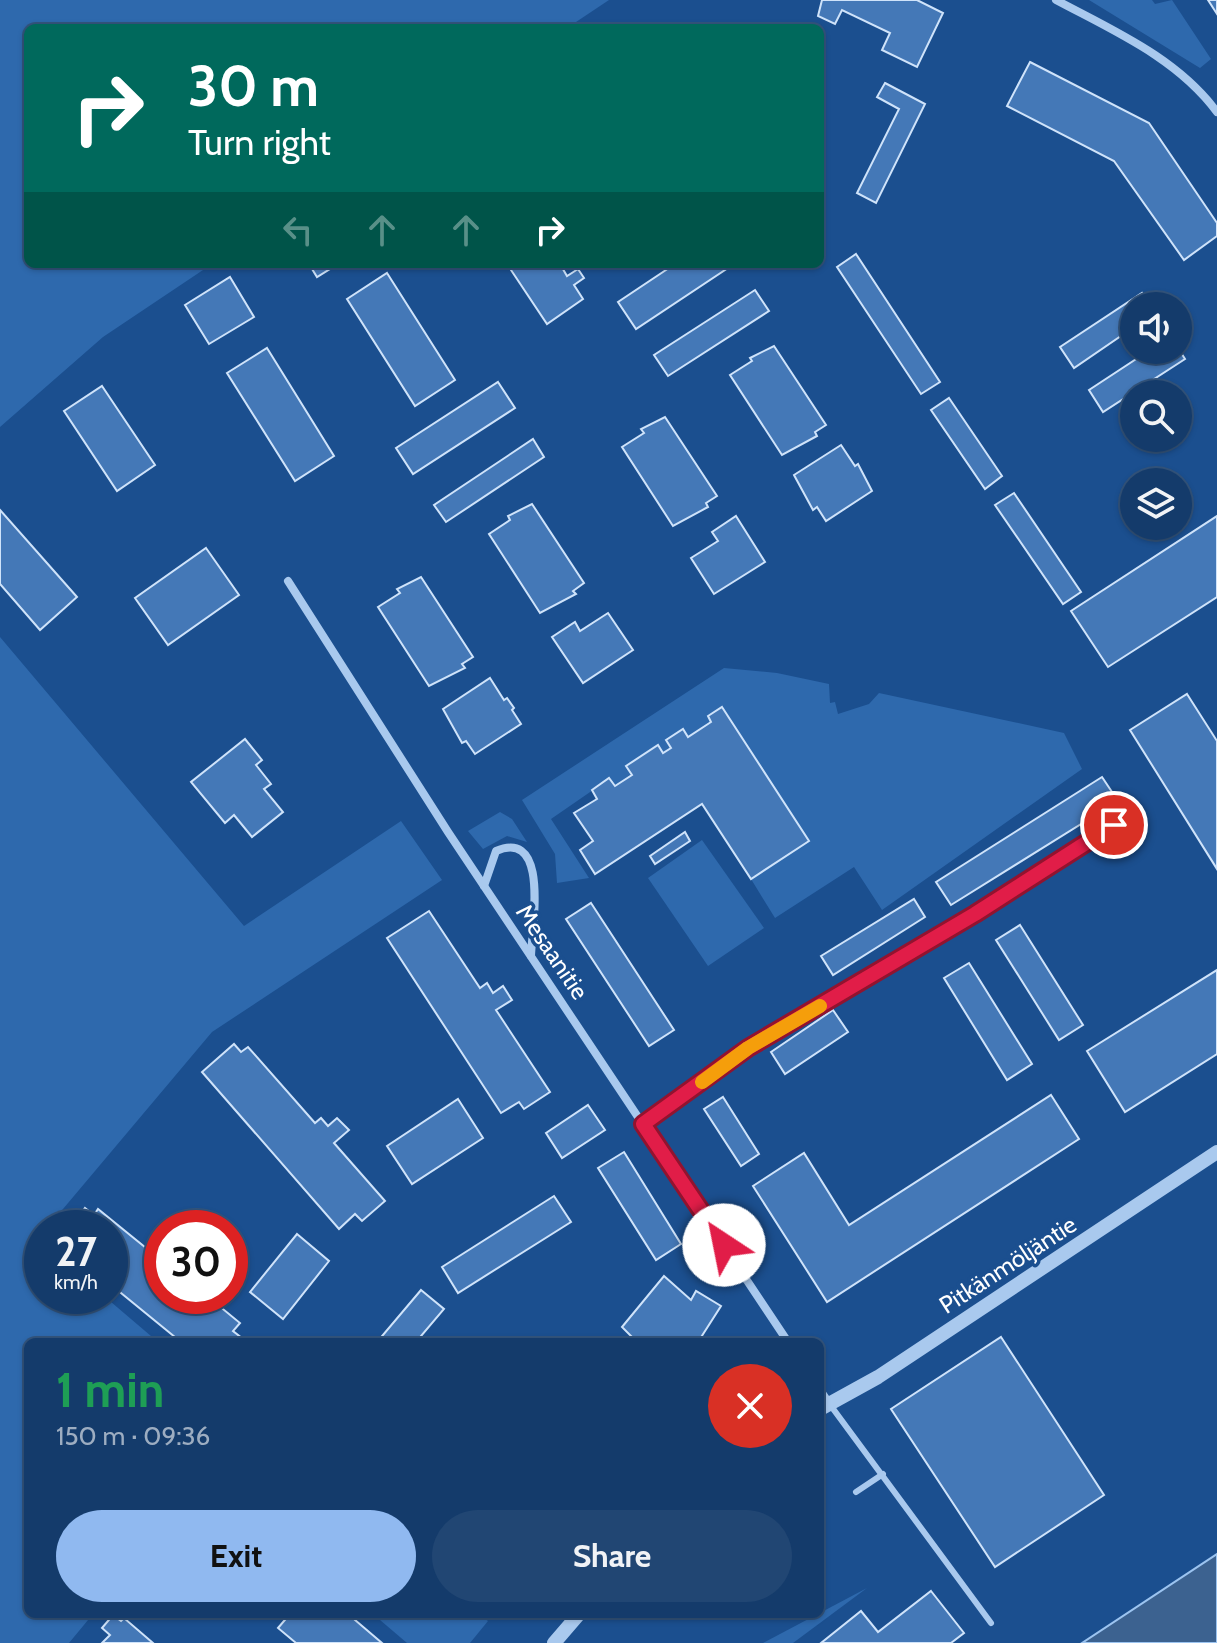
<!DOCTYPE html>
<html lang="en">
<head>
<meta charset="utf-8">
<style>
	:root { --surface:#143b6b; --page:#214673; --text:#f1f3f6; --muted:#9dadc1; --line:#33557e; --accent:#90b9f0 }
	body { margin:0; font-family:Cabin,sans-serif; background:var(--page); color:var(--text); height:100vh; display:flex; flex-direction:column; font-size:30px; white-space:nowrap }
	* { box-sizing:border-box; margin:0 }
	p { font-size:26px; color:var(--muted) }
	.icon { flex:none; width:44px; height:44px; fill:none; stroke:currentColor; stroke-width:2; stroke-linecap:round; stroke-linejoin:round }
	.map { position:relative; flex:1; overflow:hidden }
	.panel { position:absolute; left:24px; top:1338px; width:800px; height:280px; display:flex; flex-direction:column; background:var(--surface); border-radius:12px; box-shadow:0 2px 6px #0004,0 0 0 2px var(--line) }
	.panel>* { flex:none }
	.top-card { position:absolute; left:24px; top:24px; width:800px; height:244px; border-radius:12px; box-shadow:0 2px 6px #0004,0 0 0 2px var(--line); background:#00695c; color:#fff; overflow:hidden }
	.buttons { position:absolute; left:1120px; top:292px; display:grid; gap:16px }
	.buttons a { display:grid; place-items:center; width:72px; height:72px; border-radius:50%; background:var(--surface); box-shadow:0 2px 6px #0004,0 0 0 2px var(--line); font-size:40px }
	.speed { position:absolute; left:24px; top:1210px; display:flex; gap:16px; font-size:40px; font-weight:700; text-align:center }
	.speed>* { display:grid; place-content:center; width:104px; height:104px; border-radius:50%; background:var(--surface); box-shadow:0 2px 6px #0004,0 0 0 2px var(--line); line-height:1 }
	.speed small { font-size:20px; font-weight:400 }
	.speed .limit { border:12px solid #d22; background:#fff; color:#111 }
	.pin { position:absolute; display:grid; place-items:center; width:68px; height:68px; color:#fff; margin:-34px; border:4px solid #fff; border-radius:50%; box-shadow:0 2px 8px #0007 }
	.me { position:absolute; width:88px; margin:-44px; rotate:326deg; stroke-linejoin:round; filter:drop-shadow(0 0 6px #0008) }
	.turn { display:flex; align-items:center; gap:28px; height:168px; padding:0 32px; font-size:36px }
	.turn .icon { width:104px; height:104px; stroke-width:2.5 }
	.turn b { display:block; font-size:56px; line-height:68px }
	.lanes { display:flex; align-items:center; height:76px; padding:0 32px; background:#0003; justify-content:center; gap:40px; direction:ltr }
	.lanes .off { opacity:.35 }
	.round { display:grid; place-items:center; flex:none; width:84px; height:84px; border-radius:42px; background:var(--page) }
	.headline { display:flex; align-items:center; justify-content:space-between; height:136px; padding:0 32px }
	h1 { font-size:48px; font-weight:700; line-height:60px; color:#1e9e55 }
	.primary-button { display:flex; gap:16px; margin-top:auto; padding:16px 32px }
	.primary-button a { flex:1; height:92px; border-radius:48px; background:var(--accent); color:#111; font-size:32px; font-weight:700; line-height:92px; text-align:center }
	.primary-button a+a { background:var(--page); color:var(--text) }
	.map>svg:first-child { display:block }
</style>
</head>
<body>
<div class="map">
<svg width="1217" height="1643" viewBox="0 0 1217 1643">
	<rect width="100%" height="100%" fill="#1b4f8f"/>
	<!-- green -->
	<g fill="#2e69ad">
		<polygon points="0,0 609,0 567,28 28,28 28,264 212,264 103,337 0,427"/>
		<polygon points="1089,0 1152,0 1155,4 1172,0 1211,59 1200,68"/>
		<polygon points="0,637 244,926 401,821 442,880 212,1032 47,1228 42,1228 38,1239 42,1243 42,1296 104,1296 158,1342 28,1342 28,1614 93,1614 69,1643 0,1643"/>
		<polygon points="724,668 777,673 829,684 830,703 835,702 838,714 869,704 879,693 1064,733 1082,769 882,910 854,867 775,918 751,879 808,841 722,708 708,716 711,722 688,737 666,740 671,748 663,753 658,746 626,766 632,775 615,786 609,779 551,819 589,878 557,883 555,854 522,800"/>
		<polygon points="500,812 512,819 527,842 507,836 483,849 468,831"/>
		<polygon points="702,840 764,928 708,966 648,878"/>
		<polygon points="867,1588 793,1643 763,1643"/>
		<polygon points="373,1614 479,1614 488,1621 470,1643 407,1643"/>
	</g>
	<!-- water -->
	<polygon fill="#3c6290" stroke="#9cc4f0" stroke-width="2" points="1217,1554 1217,1643 1082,1643"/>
	<!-- building -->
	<g fill="#4478b7" stroke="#cfe3fa" stroke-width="2">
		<polygon points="822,0 917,0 943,13 917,67 882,50 890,33 842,10 835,24 818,16"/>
		<polygon points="1208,0 1217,0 1217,14"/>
		<polygon points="1030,62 1149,123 1217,223 1217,236 1184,260 1114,161 1007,106"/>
		<polygon points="885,83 925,104 876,203 857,193 899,109 877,97"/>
		<polygon points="856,254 940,382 921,394 837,267"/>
		<polygon points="309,264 338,264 317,277"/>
		<polygon points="507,264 560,264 567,276 578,269 584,278 574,285 583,299 547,324"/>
		<polygon points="675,264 734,264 636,329 618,302"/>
		<polygon points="387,273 455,380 415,406 347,299"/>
		<polygon points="230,277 254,317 209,344 185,305"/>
		<polygon points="755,290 769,311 668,376 654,355"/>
		<polygon points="1142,293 1150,306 1134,306 1134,327 1074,368 1060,347"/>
		<polygon points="774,346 826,425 815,432 817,436 782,455 730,375 752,361 750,358"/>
		<polygon points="267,348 334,456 295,481 227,373"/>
		<polygon points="1178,348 1185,359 1103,412 1089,390 1150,350"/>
		<polygon points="498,382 515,408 413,474 396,448"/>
		<polygon points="102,386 155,465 117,491 64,411"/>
		<polygon points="949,398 1002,476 985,489 931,410"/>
		<polygon points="665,417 717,496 706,503 708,507 673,526 622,447 644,433 641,429"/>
		<polygon points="533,439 544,457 446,522 434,505"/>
		<polygon points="841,445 855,466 858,464 872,491 826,521 817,507 813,510 794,475"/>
		<polygon points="1014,493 1081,592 1063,604 995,505"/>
		<polygon points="532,504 584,583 573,591 576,594 540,613 489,534 510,520 508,516"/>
		<polygon points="0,510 77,597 40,630 0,584"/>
		<polygon points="736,516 765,562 714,594 691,558 718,541 712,532"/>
		<polygon points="1217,516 1217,597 1108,667 1071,611"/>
		<polygon points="206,548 239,595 168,645 135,598"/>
		<polygon points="421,577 473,657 462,664 465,668 429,686 378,607 400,593 397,589"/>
		<polygon points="608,613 633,650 583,683 552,637 575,622 580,631"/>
		<polygon points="490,678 504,700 507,698 514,708 512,710 521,724 475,754 466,741 462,743 443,709"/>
		<polygon points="1187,694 1217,741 1217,869 1130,730"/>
		<polygon points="722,707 809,841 751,879 702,804 595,874 580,850 593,841 574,813 597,799 592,790 609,778 615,786 632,775 626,766 658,745 663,753 671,748 666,740 683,729 688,737 711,722 708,716"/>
		<polygon points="245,739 262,760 256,765 271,784 264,789 283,812 252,837 234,815 225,823 191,782"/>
		<polygon points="1102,777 1118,801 951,905 936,882"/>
		<polygon points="685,832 690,841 655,864 650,856"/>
		<polygon points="914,899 925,917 833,975 821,956"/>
		<polygon points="591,903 674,1030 649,1046 566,919"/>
		<polygon points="429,911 480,988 487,983 493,993 503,986 512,1000 496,1010 550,1092 524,1109 519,1102 501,1113 387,938"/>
		<polygon points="1020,925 1083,1025 1059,1040 996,940"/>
		<polygon points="969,963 1032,1064 1007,1080 944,978"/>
		<polygon points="1217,970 1217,1054 1125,1112 1087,1051"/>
		<polygon points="833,1010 848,1032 785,1074 771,1052"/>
		<polygon points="234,1044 241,1052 248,1047 315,1123 321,1118 328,1126 337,1118 349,1130 334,1143 385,1201 362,1221 355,1214 339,1229 202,1072"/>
		<polygon points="1051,1095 1079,1139 827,1302 753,1186 804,1153 849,1225"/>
		<polygon points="723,1097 759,1154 741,1166 704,1109"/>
		<polygon points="458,1099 483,1138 412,1184 387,1146"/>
		<polygon points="588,1105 605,1130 562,1158 546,1133"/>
		<polygon points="624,1152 681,1244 656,1260 598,1168"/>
		<polygon points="554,1196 571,1222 458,1293 442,1267"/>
		<polygon points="85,1208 94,1215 98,1209 162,1261 162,1296 207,1296 240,1323 233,1331 247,1342 181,1342 110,1284 110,1228 69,1228"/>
		<polygon points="297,1234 329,1261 283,1319 250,1292"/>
		<polygon points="664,1276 691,1300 696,1291 721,1306 698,1342 625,1342 631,1336 622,1327"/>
		<polygon points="421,1290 444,1309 416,1342 377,1342"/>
		<polygon points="1001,1337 1104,1495 995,1567 891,1409"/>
		<polygon points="931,1591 964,1633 951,1643 821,1643 861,1611 878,1632"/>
		<polygon points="290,1614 348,1614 382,1643 296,1643 278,1628"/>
		<polygon points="113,1615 121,1621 124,1618 153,1643 102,1643 110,1635 102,1628"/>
	</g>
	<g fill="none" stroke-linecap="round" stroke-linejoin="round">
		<!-- service -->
		<g stroke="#a9c9ee" stroke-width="6">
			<polyline points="643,1124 748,1048 975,914 1137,810"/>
			<polyline points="831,1406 991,1623"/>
			<polyline points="856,1492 883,1474"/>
		</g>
		<!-- minor -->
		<g stroke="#a9c9ee" stroke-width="8">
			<path d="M1056,0C1114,31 1177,58 1217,112"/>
			<polyline points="288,581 448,832 788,1342"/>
			<path d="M484,886L496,851C550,828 532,926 531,956"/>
			<polyline points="820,1390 829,1403"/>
		</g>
		<!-- tertiary -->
		<g stroke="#a9c9ee" stroke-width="14">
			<polyline points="820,1409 878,1377 1217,1152"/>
			<polyline points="554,1643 579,1614"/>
		</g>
	</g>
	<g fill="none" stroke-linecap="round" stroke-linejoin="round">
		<!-- route casing -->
		<g stroke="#92132f" stroke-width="20">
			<polyline id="route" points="724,1245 643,1124 748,1048 975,914 1114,825"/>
		</g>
		<!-- route -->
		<use href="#route" stroke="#e11d48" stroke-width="14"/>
		<!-- slow -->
		<polyline stroke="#f59e0b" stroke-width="14" points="702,1082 748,1048 820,1006"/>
	</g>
	<g text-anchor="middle" stroke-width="7" stroke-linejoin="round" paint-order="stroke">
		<!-- street labels -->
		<g font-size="24" fill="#fff" stroke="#1b4f8f">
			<text transform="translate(552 952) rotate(56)" y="8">Mesaanitie</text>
			<text transform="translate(1008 1265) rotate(-33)" y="8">Pitkänmöljäntie</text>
		</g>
	</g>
</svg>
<div class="buttons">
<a><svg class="icon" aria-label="sound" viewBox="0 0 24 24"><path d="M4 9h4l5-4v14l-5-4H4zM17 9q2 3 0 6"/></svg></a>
<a><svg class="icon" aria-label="search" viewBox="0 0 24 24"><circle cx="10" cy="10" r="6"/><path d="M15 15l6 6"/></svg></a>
<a><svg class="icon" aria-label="layers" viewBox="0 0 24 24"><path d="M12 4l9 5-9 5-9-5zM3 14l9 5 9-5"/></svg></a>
</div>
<div class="speed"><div>27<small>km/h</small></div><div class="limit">30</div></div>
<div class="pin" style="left:1114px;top:825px;background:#d93025"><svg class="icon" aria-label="arrive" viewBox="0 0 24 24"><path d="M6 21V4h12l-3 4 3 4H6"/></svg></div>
<svg class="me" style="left:724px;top:1245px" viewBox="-20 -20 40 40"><circle r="19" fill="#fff"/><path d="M0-13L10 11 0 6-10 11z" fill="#e11d48"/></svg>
<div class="top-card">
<div class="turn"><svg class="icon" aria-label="right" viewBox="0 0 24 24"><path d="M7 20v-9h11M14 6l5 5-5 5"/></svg><div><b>30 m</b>Turn right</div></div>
<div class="lanes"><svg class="icon off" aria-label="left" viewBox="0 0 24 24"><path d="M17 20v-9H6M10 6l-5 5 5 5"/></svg><svg class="icon off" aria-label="ahead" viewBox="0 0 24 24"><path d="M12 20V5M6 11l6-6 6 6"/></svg><svg class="icon off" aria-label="ahead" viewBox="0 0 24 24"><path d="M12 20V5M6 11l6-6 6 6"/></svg><svg class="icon" aria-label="right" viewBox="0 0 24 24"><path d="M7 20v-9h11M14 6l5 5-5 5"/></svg></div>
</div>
<section class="panel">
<div class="headline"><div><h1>1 min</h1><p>150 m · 09:36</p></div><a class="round" style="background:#d93025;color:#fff"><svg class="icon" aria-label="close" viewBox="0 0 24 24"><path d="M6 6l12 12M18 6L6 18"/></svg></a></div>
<div class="primary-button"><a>Exit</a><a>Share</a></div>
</section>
</div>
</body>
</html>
